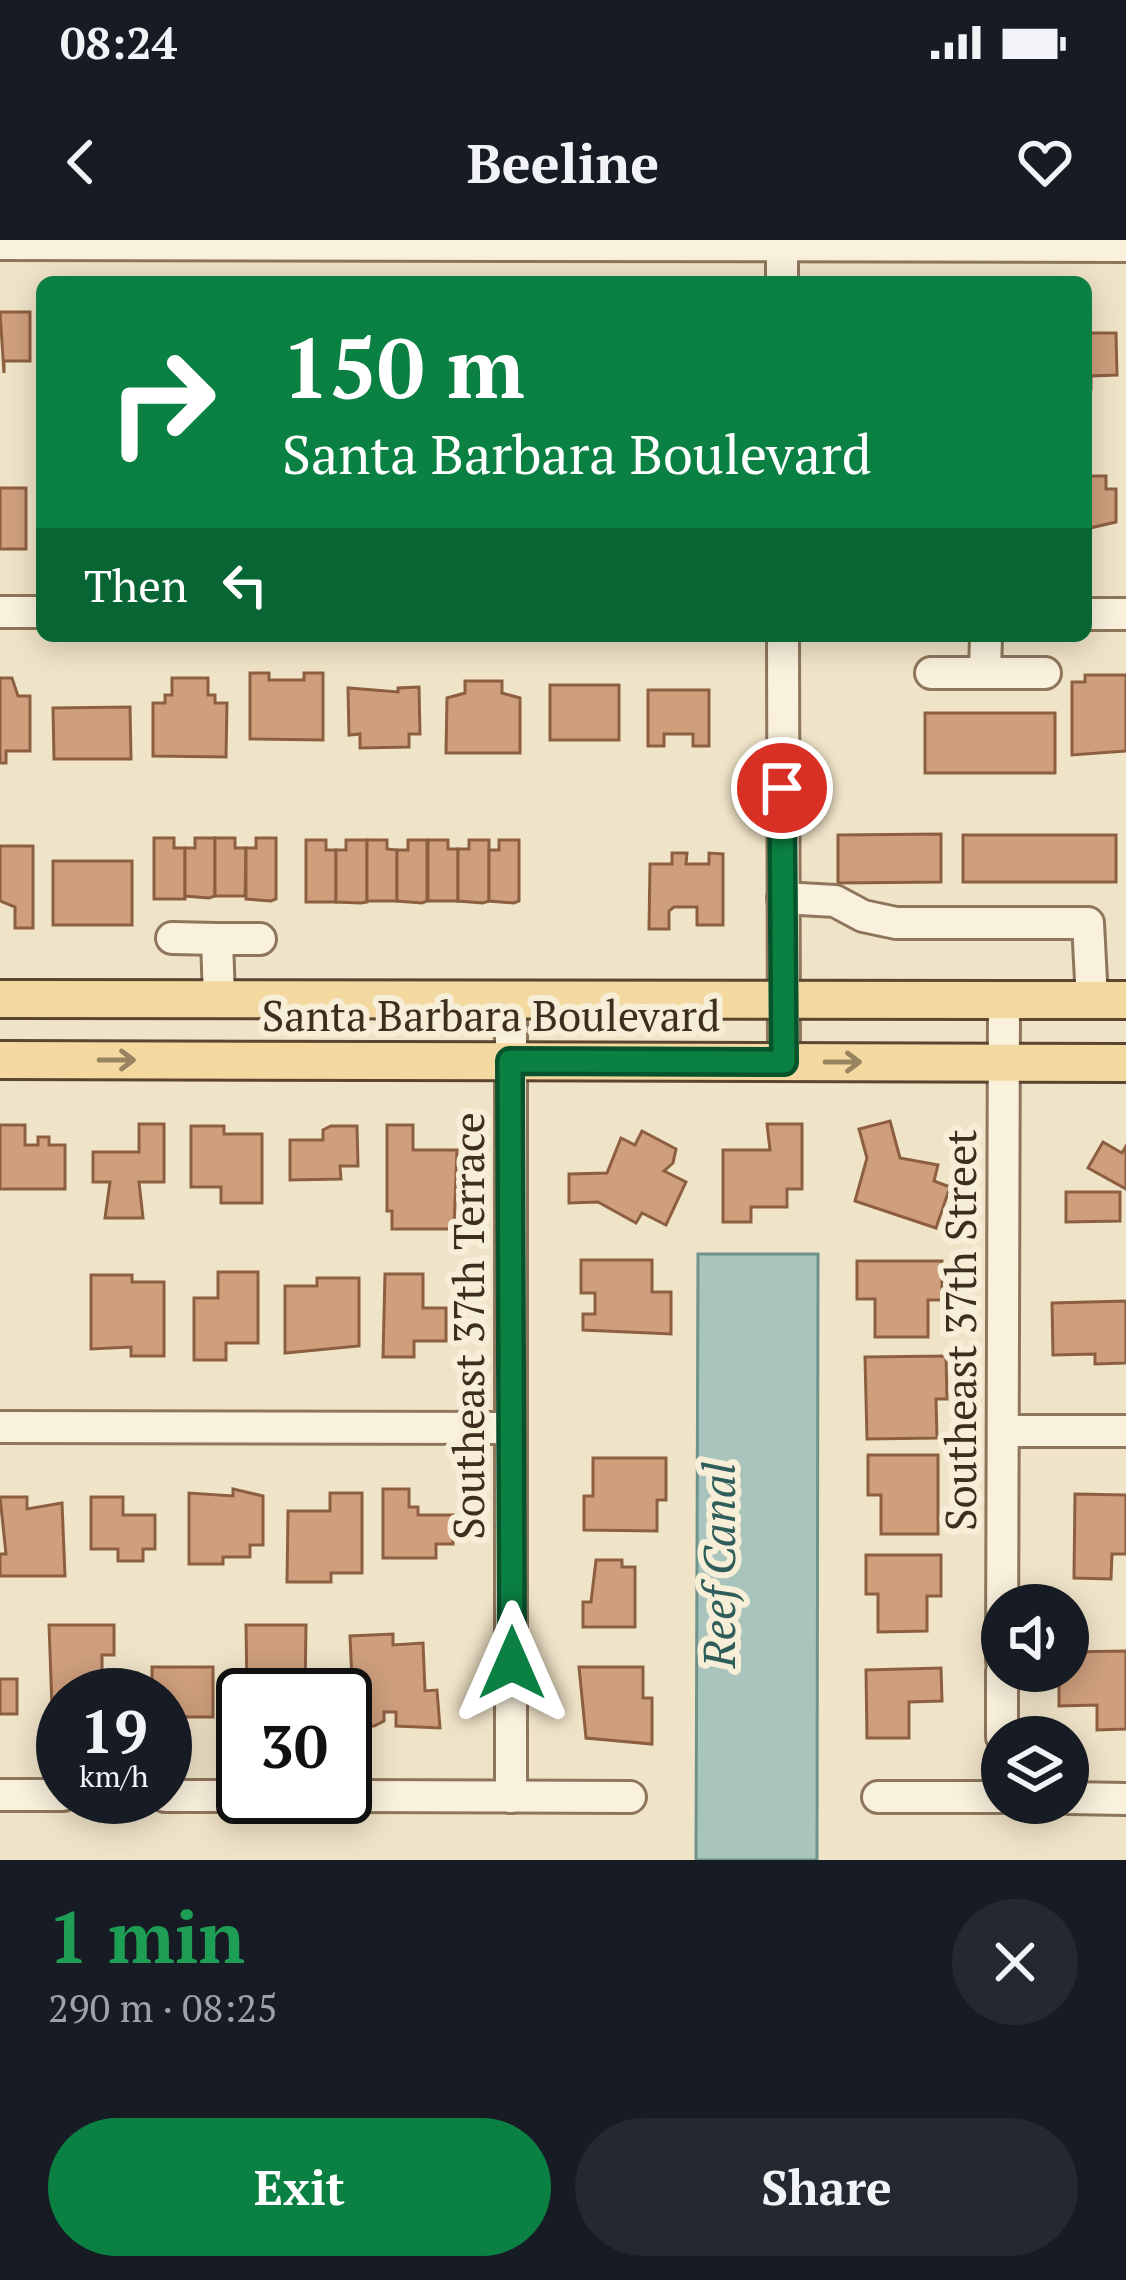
<!DOCTYPE html>
<html lang="en">
<head>
<meta charset="utf-8">
<style>
	:root { --surface:#171b24; --page:#242831; --text:#f1f3f6; --muted:#9ea1a6; --accent:#0b8043 }
	body { margin:0; font-family:"PT Serif",serif; background:var(--page); color:var(--text); height:100vh; display:flex; flex-direction:column; font-size:45px; white-space:nowrap }
	* { box-sizing:border-box; margin:0 }
	p { font-size:39px; color:var(--muted) }
	.icon { flex:none; width:66px; height:66px; fill:none; stroke:currentColor; stroke-width:2; stroke-linecap:round; stroke-linejoin:round }
	.map { position:relative; height:1620px; overflow:hidden }
	.drawer { display:flex; flex-direction:column; background:var(--surface); flex:1 }
	.drawer>* { flex:none }
	.banner { position:absolute; left:36px; top:36px; width:1056px; height:366px; border-radius:18px; box-shadow:0 6px 30px #0003; background:#0b8043; color:#fff; overflow:hidden }
	.fabs { position:absolute; left:981px; top:1344px; display:grid; gap:24px }
	.fabs a { display:grid; place-items:center; width:108px; height:108px; border-radius:50%; background:var(--surface); box-shadow:0 6px 30px #0003; font-size:60px }
	.speed { position:absolute; left:36px; top:1428px; display:flex; gap:24px; font-size:60px; font-weight:700; text-align:center }
	.speed>* { display:grid; place-content:center; width:156px; height:156px; border-radius:50%; background:var(--surface); box-shadow:0 6px 30px #0003; line-height:1 }
	.speed small { font-size:30px; font-weight:400 }
	.speed .limit { border:6px solid #111; border-radius:18px; background:#fff; color:#111 }
	.pin { position:absolute; display:grid; place-items:center; width:102px; height:102px; color:#fff; margin:-51px; border:6px solid #fff; border-radius:50%; box-shadow:0 3px 12px #0007 }
	.me { position:absolute; width:132px; margin:-66px; rotate:0deg; stroke-linejoin:round; filter:drop-shadow(0 0 9px #0008) }
	.turn { display:flex; align-items:center; gap:42px; height:252px; padding:0 48px; font-size:54px }
	.turn .icon { width:156px; height:156px; stroke-width:2.5 }
	.turn b { display:block; font-size:84px; line-height:102px }
	.then { display:flex; align-items:center; height:114px; padding:0 48px; background:#0003; gap:24px; font-size:45px }
	.round { display:grid; place-items:center; flex:none; width:126px; height:126px; border-radius:63px; background:var(--page) }
	.overview { display:flex; align-items:center; justify-content:space-between; height:204px; padding:0 48px }
	h1 { font-size:72px; font-weight:800; line-height:90px; color:#1e9e55 }
	.primary-button { display:flex; gap:24px; margin-top:auto; padding:24px 48px }
	.primary-button a { flex:1; height:138px; border-radius:72px; background:var(--accent); color:#fff; font-size:48px; font-weight:800; line-height:138px; text-align:center }
	.primary-button a+a { background:var(--page); color:var(--text) }
	.status { display:flex; justify-content:space-between; align-items:center; height:84px; padding:0 60px; background:var(--surface); direction:ltr }
	.status svg { height:33px; fill:currentColor }
	header { display:flex; justify-content:space-between; align-items:center; height:156px; padding:0 48px; background:var(--surface); font-size:54px; font-weight:800 }
	.map>svg:first-child { display:block }
</style>
</head>
<body>
<div class="status"><b>08:24</b><svg viewBox="0 0 49 12"><path d="M0 12V9h3v3zM5 12V6h3v6zM10 12V3h3v9zM15 12V0h3v12zM26 1h20v11H26zM47 4h2v5h-2z"/></svg></div>
<header><svg class="icon" aria-label="back" viewBox="0 0 24 24"><path d="M15 5l-7 7 7 7"/></svg>Beeline<svg class="icon" aria-label="heart" viewBox="0 0 24 24"><path d="M12 20l-8-8c-3-5 5-10 8-4 3-6 11-1 8 4z"/></svg></header>
<div class="map">
<svg width="1126" height="1620" viewBox="0 0 1126 1620">
	<rect width="100%" height="100%" fill="#f0e4c8"/>
	<!-- water -->
	<polygon fill="#a9c4bc" stroke="#6f938a" stroke-width="3" points="698,1014 818,1014 817,1620 696,1620"/>
	<!-- building -->
	<g fill="#cf9f7d" stroke="#8d5f41" stroke-width="3">
		<polygon points="1086,70 1087,93 1116,93 1117,135 1091,136 1091,149 1086,149"/>
		<polygon points="0,72 30,72 30,121 4,121 4,133"/>
		<polygon points="1086,236 1106,236 1106,249 1116,249 1116,282 1090,288 1086,282"/>
		<rect x="0" y="248" width="26" height="61"/>
		<polygon points="250,433 269,433 269,440 304,440 304,433 323,433 323,500 250,499"/>
		<polygon points="1085,435 1126,435 1126,511 1072,515 1072,442 1085,442"/>
		<polygon points="0,438 12,438 18,456 30,456 30,511 6,511 6,523 0,523"/>
		<polygon points="172,438 208,438 208,455 215,455 215,463 227,463 226,517 153,516 153,463 165,463 165,455 172,455"/>
		<polygon points="465,441 502,441 502,453 520,458 520,513 446,513 447,458 465,453"/>
		<rect x="550" y="445" width="69" height="55"/>
		<polygon points="419,447 420,494 409,494 409,507 360,508 360,494 349,495 348,448 398,452 398,448"/>
		<polygon points="648,450 709,450 709,506 693,506 693,494 664,494 664,506 648,506"/>
		<polygon points="130,467 131,519 54,519 53,468"/>
		<rect x="925" y="473" width="130" height="60"/>
		<polygon points="941,594 941,642 838,643 838,595"/>
		<rect x="963" y="595" width="153" height="47"/>
		<polygon points="154,598 174,598 174,608 185,608 185,659 154,659"/>
		<polygon points="195,598 215,598 215,656 209,658 185,656 185,608 195,608"/>
		<polygon points="215,598 235,598 235,608 246,608 245,656 215,656"/>
		<polygon points="256,598 276,598 276,659 271,661 246,659 246,608 256,608"/>
		<polygon points="306,600 326,600 326,610 336,610 336,662 306,662"/>
		<polygon points="346,600 367,600 367,662 361,663 336,662 336,610 346,610"/>
		<polygon points="367,600 387,600 387,609 397,610 397,661 367,661"/>
		<polygon points="408,600 427,600 427,661 422,663 397,661 397,610 408,610"/>
		<polygon points="428,600 448,600 448,609 458,609 458,661 428,661"/>
		<polygon points="469,600 489,600 489,661 483,663 458,661 458,609 469,609"/>
		<polygon points="499,600 519,600 519,661 514,663 489,661 489,610 499,610"/>
		<polygon points="0,606 33,606 33,688 15,688 15,667 0,661"/>
		<polygon points="672,613 687,613 686,624 709,624 709,613 723,614 723,685 697,685 697,667 674,667 669,671 669,689 649,689 650,624 672,624"/>
		<rect x="53" y="621" width="79" height="64"/>
		<polygon points="890,881 900,918 938,925 934,941 950,947 936,988 855,961 867,918 859,889"/>
		<polygon points="139,884 164,884 164,942 139,942 143,978 105,978 110,942 93,942 93,912 139,912"/>
		<polygon points="767,884 802,884 802,949 787,949 787,967 751,967 751,982 723,982 723,910 770,910"/>
		<polygon points="0,885 25,885 25,905 38,905 38,897 49,897 49,905 65,905 65,949 0,949"/>
		<polygon points="387,885 413,885 413,910 457,910 454,989 392,989 392,971 387,971"/>
		<polygon points="191,886 224,886 224,894 262,894 262,963 221,963 221,947 191,947"/>
		<polygon points="331,886 357,886 358,926 340,926 341,939 290,940 290,900 323,900 323,890"/>
		<polygon points="642,891 676,909 673,923 664,931 686,942 666,985 642,973 636,983 598,962 569,963 569,934 607,933 621,898 635,905"/>
		<polygon points="1103,902 1122,913 1126,906 1126,949 1088,928"/>
		<polygon points="1066,952 1120,952 1120,981 1066,982"/>
		<polygon points="581,1020 652,1020 652,1052 671,1052 671,1094 583,1090 583,1074 595,1074 595,1053 581,1053"/>
		<polygon points="857,1021 942,1021 942,1060 928,1060 928,1097 875,1097 875,1059 857,1059"/>
		<polygon points="218,1032 258,1032 258,1103 226,1103 226,1120 194,1120 194,1058 218,1058"/>
		<polygon points="385,1034 423,1034 423,1068 446,1068 446,1101 414,1101 414,1117 383,1117"/>
		<polygon points="91,1035 132,1035 132,1042 164,1042 164,1116 131,1116 131,1107 91,1109"/>
		<polygon points="317,1038 359,1038 359,1106 285,1113 285,1046 317,1046"/>
		<polygon points="1126,1061 1126,1123 1095,1124 1095,1114 1053,1115 1052,1063"/>
		<polygon points="946,1116 947,1159 936,1159 937,1198 867,1199 865,1117"/>
		<polygon points="868,1215 938,1215 938,1294 881,1294 881,1255 868,1255"/>
		<polygon points="593,1218 666,1218 666,1260 657,1260 657,1291 584,1290 584,1256 593,1256"/>
		<polygon points="233,1249 263,1256 263,1305 250,1305 250,1317 223,1317 223,1324 189,1324 189,1253 233,1256"/>
		<polygon points="383,1249 409,1249 409,1267 418,1267 418,1275 453,1275 453,1304 436,1304 436,1318 383,1318"/>
		<polygon points="330,1253 362,1253 362,1333 331,1333 331,1342 287,1342 288,1271 330,1271"/>
		<polygon points="1075,1254 1126,1255 1126,1314 1112,1314 1111,1339 1074,1338"/>
		<polygon points="0,1257 27,1257 27,1269 62,1263 65,1336 0,1336 0,1314 6,1314"/>
		<polygon points="91,1257 123,1257 123,1275 155,1275 155,1309 143,1309 143,1321 118,1321 118,1309 91,1309"/>
		<polygon points="866,1315 941,1315 941,1356 927,1356 927,1391 878,1392 878,1354 866,1354"/>
		<polygon points="596,1320 622,1320 622,1327 635,1327 635,1387 583,1387 583,1362 591,1362"/>
		<polygon points="49,1385 114,1385 114,1415 102,1415 102,1455 63,1455 63,1495 53,1495"/>
		<polygon points="246,1385 306,1385 305,1455 247,1455"/>
		<polygon points="393,1394 393,1405 423,1403 425,1451 437,1450 440,1488 396,1486 396,1472 384,1472 384,1481 374,1486 354,1486 350,1396"/>
		<polygon points="1126,1411 1126,1489 1097,1490 1097,1465 1059,1466 1059,1431 1068,1431 1068,1412"/>
		<polygon points="152,1427 213,1427 213,1477 177,1477 177,1484 165,1483 165,1455 143,1455 143,1441 152,1441"/>
		<polygon points="579,1427 643,1427 643,1458 652,1458 652,1504 586,1498"/>
		<polygon points="941,1428 942,1461 909,1462 909,1498 867,1498 866,1430"/>
		<rect x="0" y="1439" width="17" height="35"/>
	</g>
	<g fill="none" stroke-linecap="round" stroke-linejoin="round">
		<!-- minor casing -->
		<g stroke="#8d765c" stroke-width="36">
			<g id="minor">
				<polyline points="782,0 782,42"/>
				<polyline points="0,4 1126,6"/>
				<polyline points="0,372 42,372"/>
				<polyline points="1086,374 1126,374"/>
				<polyline points="783,396 784,822"/>
				<polyline points="931,433 1045,433"/>
				<polyline points="985,433 986,396"/>
				<polyline points="783,658 835,661 863,676 896,683 1088,683 1092,760"/>
				<polyline points="172,698 217,699"/>
				<polyline points="219,759 217,699 260,699"/>
				<polyline points="0,1187 511,1188"/>
				<polyline points="1004,1191 1126,1191"/>
				<polyline points="1002,1421 1004,760"/>
				<polyline points="1002,1431 1002,1497"/>
				<polyline points="0,1555 63,1555"/>
				<polyline points="165,1556 243,1556"/>
				<polyline points="345,1556 630,1557"/>
				<polyline points="511,1557 511,759"/>
				<polyline points="878,1557 1002,1557"/>
				<polyline points="1068,1558 1126,1559"/>
			</g>
		</g>
		<!-- major casing -->
		<g stroke="#5b4430" stroke-width="42">
			<g id="major">
				<polyline points="0,759 1126,760"/>
				<polyline points="0,820 1126,823"/>
			</g>
		</g>
		<!-- minor -->
		<use href="#minor" stroke="#faf1dc" stroke-width="30"/>
		<!-- major -->
		<use href="#major" stroke="#f3d9a0" stroke-width="36"/>
	</g>
	<!-- one-way arrows -->
	<defs><path id="oneway-shaft" d="M-6 0H5M1.5-3L5.5 0L1.5 3" fill="none" stroke-width="1.6" stroke-linecap="round" stroke-linejoin="round" transform="scale(3)"/></defs>
	<g stroke="#988460">
		<use href="#oneway-shaft" transform="translate(117 820)"/>
		<use href="#oneway-shaft" transform="translate(843 822)"/>
	</g>
	<g fill="none" stroke-linecap="round" stroke-linejoin="round">
		<!-- route casing -->
		<g stroke="#07532c" stroke-width="30">
			<polyline id="route" points="512,1423 510,821 784,822 782,548"/>
		</g>
		<!-- route -->
		<use href="#route" stroke="#0b8043" stroke-width="21"/>
	</g>
	<g text-anchor="middle" stroke-width="12" stroke-linejoin="round" paint-order="stroke">
		<!-- street labels -->
		<g font-size="42" fill="#3d2e20" stroke="#f7eed8">
			<text x="491" y="791">Santa Barbara Boulevard</text>
			<text transform="translate(469 1086) rotate(-90)" y="15">Southeast 37th Terrace</text>
			<text transform="translate(961 1090) rotate(-90)" y="15">Southeast 37th Street</text>
		</g>
		<!-- water labels -->
		<g font-size="45" font-style="italic" fill="#2f5d5a" stroke="#f7eed8">
			<text transform="translate(719 1325) rotate(-90)" y="16">Reef Canal</text>
		</g>
	</g>
</svg>
<div class="fabs">
<a><svg class="icon" aria-label="sound" viewBox="0 0 24 24"><path d="M4 9h4l5-4v14l-5-4H4zM17 9q2 3 0 6"/></svg></a>
<a><svg class="icon" aria-label="layers" viewBox="0 0 24 24"><path d="M12 4l9 5-9 5-9-5zM3 14l9 5 9-5"/></svg></a>
</div>
<div class="speed"><div>19<small>km/h</small></div><div class="limit">30</div></div>
<div class="pin" style="left:782px;top:548px;background:#d93025"><svg class="icon" aria-label="arrive" viewBox="0 0 24 24"><path d="M6 21V4h12l-3 4 3 4H6"/></svg></div>
<svg class="me" style="left:512px;top:1423px" viewBox="-20 -20 40 40"><path d="M0-17L14 15 0 8-14 15z" fill="#0b8043" stroke="#fff" stroke-width="4"/></svg>
<div class="banner">
<div class="turn"><svg class="icon" aria-label="right" viewBox="0 0 24 24"><path d="M7 20v-9h11M14 6l5 5-5 5"/></svg><div><b>150 m</b>Santa Barbara Boulevard</div></div>
<div class="then">Then<svg class="icon" aria-label="left" viewBox="0 0 24 24"><path d="M17 20v-9H6M10 6l-5 5 5 5"/></svg></div>
</div>
</div>
<section class="drawer">
<div class="overview"><div><h1>1 min</h1><p>290 m · 08:25</p></div><a class="round"><svg class="icon" aria-label="close" viewBox="0 0 24 24"><path d="M6 6l12 12M18 6L6 18"/></svg></a></div>
<div class="primary-button"><a>Exit</a><a>Share</a></div>
</section>
</body>
</html>
